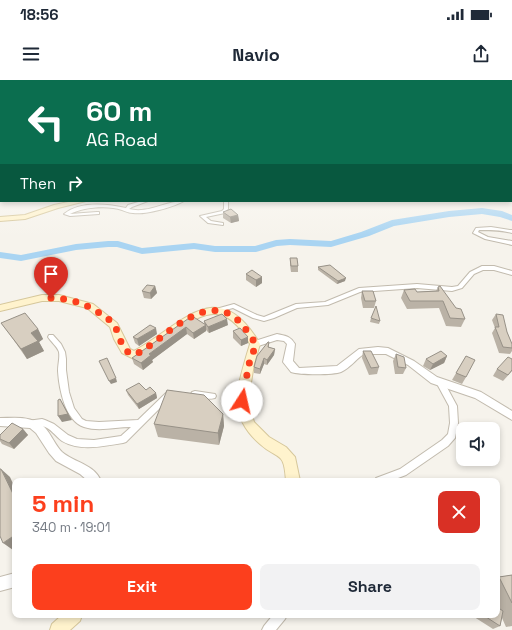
<!DOCTYPE html>
<html lang="en">
<head>
<meta charset="utf-8">
<style>
	:root { --surface:#fff; --page:#f2f2f3; --text:#1f2937; --muted:#747a83; --accent:#fc3f1d }
	body { margin:0; font-family:"Space Grotesk",sans-serif; background:var(--page); color:var(--text); height:100vh; display:flex; flex-direction:column; font-size:15px; white-space:nowrap }
	* { box-sizing:border-box; margin:0 }
	p { font-size:13px; color:var(--muted) }
	.icon { flex:none; width:22px; height:22px; fill:none; stroke:currentColor; stroke-width:2; stroke-linecap:round; stroke-linejoin:round }
	.map { position:relative; flex:1; overflow:hidden }
	.sheet { position:absolute; left:12px; top:398px; width:488px; height:140px; display:flex; flex-direction:column; background:var(--surface); border-radius:8px; box-shadow:0 2px 6px #0003 }
	.sheet>* { flex:none }
	.hud { position:absolute; left:0px; top:0px; width:512px; height:122px; box-shadow:0 2px 6px #0003; background:#0b6e4f; color:#fff; overflow:hidden }
	.fabs { position:absolute; left:456px; top:342px; display:grid; gap:8px }
	.fabs a { display:grid; place-items:center; width:44px; height:44px; border-radius:8px; background:var(--surface); box-shadow:0 2px 6px #0003; font-size:20px }
	.pin { position:absolute; display:grid; place-items:center; width:34px; height:34px; color:#fff; margin:-41px -17px; border-radius:50% 50% 50% 0; rotate:-45deg; box-shadow:0 0 4px #0007 }
	.pin .icon { rotate:45deg }
	.me { position:absolute; width:44px; margin:-22px; rotate:10deg; stroke-linejoin:round; filter:drop-shadow(0 0 3px #0008) }
	.turn { display:flex; align-items:center; gap:14px; height:84px; padding:0 20px; font-size:18px }
	.turn .icon { width:52px; height:52px; stroke-width:2.5 }
	.turn b { display:block; font-size:28px; line-height:34px }
	.then { display:flex; align-items:center; height:38px; padding:0 20px; background:#0003; gap:8px; font-size:15px }
	.round { display:grid; place-items:center; flex:none; width:42px; height:42px; border-radius:8px; background:var(--page) }
	.overview { display:flex; align-items:center; justify-content:space-between; height:68px; padding:0 20px }
	h1 { font-size:24px; font-weight:600; line-height:30px; color:var(--accent) }
	.button { display:flex; gap:8px; margin-top:auto; padding:8px 20px }
	.button a { flex:1; height:46px; border-radius:8px; background:var(--accent); color:#fff; font-size:16px; font-weight:600; line-height:46px; text-align:center }
	.button a+a { background:var(--page); color:var(--text) }
	.status { display:flex; justify-content:space-between; align-items:center; height:28px; padding:0 20px; background:var(--surface); direction:ltr }
	.status svg { height:11px; fill:currentColor }
	header { display:flex; justify-content:space-between; align-items:center; height:52px; padding:0 20px; background:var(--surface); font-size:18px; font-weight:600 }
	.map>svg:first-child { display:block }
</style>
</head>
<body>
<div class="status"><b>18:56</b><svg viewBox="0 0 49 12"><path d="M0 12V9h3v3zM5 12V6h3v6zM10 12V3h3v9zM15 12V0h3v12zM26 1h20v11H26zM47 4h2v5h-2z"/></svg></div>
<header><svg class="icon" aria-label="menu" viewBox="0 0 24 24"><path d="M4 6h16M4 12h16M4 18h16"/></svg>Navio<svg class="icon" aria-label="share" viewBox="0 0 24 24"><path d="M12 15V3M7 8l5-5 5 5M5 13v7h14v-7"/></svg></header>
<div class="map">
<svg width="512" height="550" viewBox="0 0 512 550">
	<rect width="100%" height="100%" fill="#f6f3ec"/>
	<g fill="none" stroke-linecap="round" stroke-linejoin="round">
		<!-- river -->
		<polygon fill="#a9d4f2" fill-rule="evenodd" points="482,128 502,131 512,135 512,141 500,137 482,134 449,137 394,146 369,156 331,167 290,165 277,166 256,172 215,172 194,169 142,174 117,167 108,167 76,170 21,181 0,178 0,172 21,175 76,164 108,161 118,161 142,168 194,163 215,166 255,166 276,160 290,159 331,161 361,152 392,140 449,131"/>
		<!-- minor casing -->
		<g stroke="#c2bbae" stroke-width="2">
			<g id="minor">
				<path d="M142,121H148L132,127L129,129C148,134 165,121 184,121C174,127 145,135 133,133C129,133 125,131 122,130C108,125 83,127 70,134L97,132H99V134L70,136L64,134C80,121 107,124 126,128L128,125Z"/>
				<polygon points="224,121 228,121 228,129 225,133 206,137 211,141 223,143 223,145 208,143 200,136 222,131 224,129"/>
				<path d="M491,147L510,150H512V153C501,150 491,150 479,150L478,152L488,157L512,161V165L485,159L473,153L476,148Z"/>
				<polygon points="494,186 512,191 512,195 494,190 483,190 474,194 462,208 452,211 417,208 360,212 328,225 297,228 274,238 264,241 253,238 233,228 218,232 215,230 216,229 234,224 257,235 264,237 296,224 325,222 359,208 417,204 452,207 458,206 470,192 482,186"/>
				<path d="M49,255H53L61,264L65,272L66,279V290L69,312L74,328L82,339L86,341L99,342L138,340L167,312L170,311L173,312L174,314L126,362L123,363C103,366 81,372 62,361C55,356 51,348 42,346C37,345 32,347 27,345L26,343L27,341L42,339L45,340L54,344L68,355L77,359L94,360L121,356L131,347C116,347 99,352 84,347C65,341 59,308 58,291C58,284 60,278 59,272C57,266 51,262 48,257Z"/>
				<polygon points="440,299 443,300 457,326 458,343 455,358 448,366 406,395 390,401 374,401 376,398 400,389 442,360 448,354 450,343 449,326 436,302 437,300"/>
				<path d="M195,311L215,314L216,316L215,318C208,320 199,318 192,316L191,314L192,312Z"/>
				<polygon points="273,535 287,535 285,539 276,550 262,550 264,546"/>
			</g>
		</g>
		<!-- tertiary casing -->
		<g stroke="#c2bbae" stroke-width="2">
			<g id="tertiary">
				<rect x="0" y="94" width="1" height="2"/>
				<path d="M277,254C286,256 290,256 295,264L293,281L299,288L337,286L359,269L378,267L388,268L414,281L437,297L481,312L512,331V340L475,318L431,303L408,285L386,274H364C356,279 350,288 341,292C334,295 299,295 291,292L283,282L287,264L284,261L277,260L255,267L251,264L252,262Z"/>
				<path d="M0,338C12,338 25,336 37,342C49,347 53,363 62,372C75,383 94,384 101,401H88L80,394L56,381L49,373L36,353L30,348L0,346Z"/>
				<polygon points="15,493 15,507 0,511 0,497"/>
			</g>
		</g>
		<!-- secondary casing -->
		<g stroke="#d6c79b" stroke-width="2">
			<g id="secondary">
				<polygon points="73,121 86,121 58,128 25,139 0,141 0,137 25,135 54,125"/>
				<path d="M42,215H59L93,224L117,243L130,269L134,271C182,245 218,192 260,264L254,284L248,321L254,342L269,357L286,367L295,377L300,401H286C284,370 279,381 260,364C247,353 238,339 237,321C236,309 246,277 250,264C222,213 196,237 160,263C152,269 144,276 134,279L122,273L114,259L110,247L87,228L59,221H42L0,231V225Z"/>
				<polygon points="62,535 82,535 80,541 70,550 50,550 52,544"/>
			</g>
		</g>
		<!-- minor -->
		<use href="#minor" fill="#fff" fill-rule="evenodd"/>
		<!-- tertiary -->
		<use href="#tertiary" fill="#fff" fill-rule="evenodd"/>
		<!-- secondary -->
		<use href="#secondary" fill="#fff3cd" fill-rule="evenodd"/>
	</g>
	<!-- wall -->
	<g fill="#bab2a6">
		<polygon points="223,132 238,135 239,141 231,143 223,138"/>
		<polygon points="290,178 298,186 298,192 291,192 290,185"/>
		<polygon points="318,187 345,201 337,204 318,190"/>
		<polygon points="246,194 262,197 262,203 256,207 246,200"/>
		<polygon points="155,206 157,213 151,219 144,218 142,211"/>
		<polygon points="438,207 465,239 461,247 446,246 439,228 407,229 401,218 404,210 417,212 436,211"/>
		<polygon points="362,211 376,221 374,228 363,228 361,218"/>
		<polygon points="496,234 507,252 512,264 512,271 510,274 499,273 492,253 495,248 492,240"/>
		<polygon points="192,236 204,244 204,241 228,245 209,253 206,250 206,251 194,259 187,254 152,280 153,282 143,290 134,284 132,278"/>
		<polygon points="371,238 380,241 379,244 370,242"/>
		<polygon points="1,243 38,249 43,259 39,262 44,271 27,279 8,252"/>
		<polygon points="233,251 248,263 241,266 233,258"/>
		<polygon points="157,254 139,266 135,263 133,257"/>
		<polygon points="269,262 269,267 275,269 274,275 267,285 264,284 260,294 254,293 254,287"/>
		<polygon points="363,271 379,287 377,294 369,295 362,278"/>
		<polygon points="396,274 406,288 403,294 395,294 393,281"/>
		<polygon points="447,276 444,283 430,290 423,286 426,279"/>
		<polygon points="466,276 466,297 462,304 452,300"/>
		<polygon points="512,279 512,291 503,301 493,296 497,289"/>
		<polygon points="126,310 156,313 157,318 139,329 128,315"/>
		<polygon points="223,334 224,346 219,365 158,357 154,344"/>
		<polygon points="23,349 28,355 14,369 2,364 0,361 0,355"/>
		<polygon points="512,495 512,546 506,547 502,538 500,546 493,549 471,535 497,535 497,498 499,497"/>
	</g>
	<!-- shaded-wall -->
	<g fill="#979187">
		<polygon points="238,135 239,141 231,143 230,137"/>
		<polygon points="262,197 262,203 256,207 256,200"/>
		<polygon points="346,198 345,201 337,204 338,201"/>
		<polygon points="155,206 157,213 151,219 150,213"/>
		<polygon points="227,239 228,245 209,253 208,247"/>
		<polygon points="206,245 206,251 194,259 193,253"/>
		<polygon points="186,247 187,254 152,280 153,282 143,290 141,283 149,274"/>
		<polygon points="156,248 157,254 139,266 137,259"/>
		<polygon points="38,249 43,259 39,262 44,271 27,279 21,269 31,253"/>
		<polygon points="248,257 248,263 241,266 241,260"/>
		<polygon points="275,269 274,275 267,285 267,280"/>
		<polygon points="447,276 444,283 430,290 433,284"/>
		<polygon points="264,278 264,284 260,294 260,289"/>
		<polygon points="116,298 117,302 111,304 109,301"/>
		<polygon points="156,313 157,318 139,329 137,324"/>
		<polygon points="60,319 72,340 62,342 58,336"/>
		<polygon points="223,334 224,346 219,365 218,353"/>
		<polygon points="23,349 28,355 14,369 9,363"/>
		<polygon points="1,389 10,397 15,408 15,418"/>
		<polygon points="15,455 15,469 13,470 3,463"/>
	</g>
	<!-- building -->
	<g fill="#d8cfc1" stroke="#979187">
		<polygon points="231,129 238,135 230,137 223,132"/>
		<polygon points="290,178 297,178 298,186 291,186"/>
		<polygon points="330,185 346,198 338,201 318,187"/>
		<polygon points="252,190 262,197 256,200 246,194"/>
		<polygon points="147,205 155,206 150,213 142,211"/>
		<polygon points="440,206 456,228 461,229 465,239 450,238 443,221 410,221 404,210 415,209 417,212 439,211 438,207"/>
		<polygon points="362,211 373,211 376,221 365,221"/>
		<polygon points="376,226 380,241 371,238"/>
		<polygon points="25,233 38,249 31,253 38,261 21,269 1,243"/>
		<polygon points="222,234 227,239 208,247 204,241"/>
		<polygon points="496,234 503,235 507,252 512,264 512,268 503,267 495,247 499,247"/>
		<polygon points="192,236 206,245 193,253 186,247 149,274 151,275 141,283 132,278"/>
		<polygon points="150,245 156,248 137,259 133,257"/>
		<polygon points="240,248 248,257 241,260 233,251"/>
		<polygon points="268,262 269,262 268,267 275,269 267,280 264,278 260,289 254,287 257,276"/>
		<polygon points="363,271 371,271 379,287 371,288"/>
		<polygon points="441,271 447,276 433,284 426,279"/>
		<polygon points="396,274 404,277 406,288 398,287"/>
		<polygon points="466,276 475,280 466,297 456,293"/>
		<polygon points="508,277 512,279 512,290 508,295 497,289"/>
		<polygon points="107,278 116,298 109,301 99,281"/>
		<polygon points="139,303 146,310 150,307 156,313 137,324 126,310"/>
		<polygon points="167,310 204,315 223,334 218,353 154,344"/>
		<polygon points="60,319 68,334 58,336 58,320"/>
		<polygon points="12,343 23,349 9,363 0,359 0,355"/>
		<polygon points="0,389 1,389 15,418 15,455 3,463 0,456"/>
		<polygon points="512,495 512,523 499,497"/>
		<polygon points="497,527 503,531 500,546 483,535 497,535"/>
	</g>
	<!-- sky -->
	<linearGradient id="sky" x2="0" y2="1"><stop stop-color="#8fc1ec"/><stop offset="0.51" stop-color="#fbfaf6"/><stop offset="1" stop-color="#fbfaf6" stop-opacity="0"/></linearGradient>
	<rect width="512" height="157" fill="url(#sky)"/>
	<g fill="none" stroke-linecap="round" stroke-linejoin="round">
		<!-- route -->
		<path stroke="#fc3f1d" stroke-width="7" stroke-dasharray="0 12.6" d="M51,218C71,218 89,225 105,237C108,239 113,242 114,245C121,256 120,271 134,275C144,271 151,264 160,258C180,242 210,219 234,237C243,243 249,255 256,264L249,284L242,321"/>
	</g>
</svg>
<div class="fabs">
<a><svg class="icon" aria-label="sound" viewBox="0 0 24 24"><path d="M4 9h4l5-4v14l-5-4H4zM17 9q2 3 0 6"/></svg></a>
</div>
<div class="pin" style="left:51px;top:218px;background:#d93025"><svg class="icon" aria-label="arrive" viewBox="0 0 24 24"><path d="M6 21V4h12l-3 4 3 4H6"/></svg></div>
<svg class="me" style="left:242px;top:321px" viewBox="-20 -20 40 40"><circle r="19" fill="#fff"/><path d="M0-13L10 11 0 6-10 11z" fill="#fc3f1d"/></svg>
<div class="hud">
<div class="turn"><svg class="icon" aria-label="left" viewBox="0 0 24 24"><path d="M17 20v-9H6M10 6l-5 5 5 5"/></svg><div><b>60 m</b>AG Road</div></div>
<div class="then">Then<svg class="icon" aria-label="right" viewBox="0 0 24 24"><path d="M7 20v-9h11M14 6l5 5-5 5"/></svg></div>
</div>
<section class="sheet">
<div class="overview"><div><h1>5 min</h1><p>340 m · 19:01</p></div><a class="round" style="background:#d93025;color:#fff"><svg class="icon" aria-label="close" viewBox="0 0 24 24"><path d="M6 6l12 12M18 6L6 18"/></svg></a></div>
<div class="button"><a>Exit</a><a>Share</a></div>
</section>
</div>
</body>
</html>
